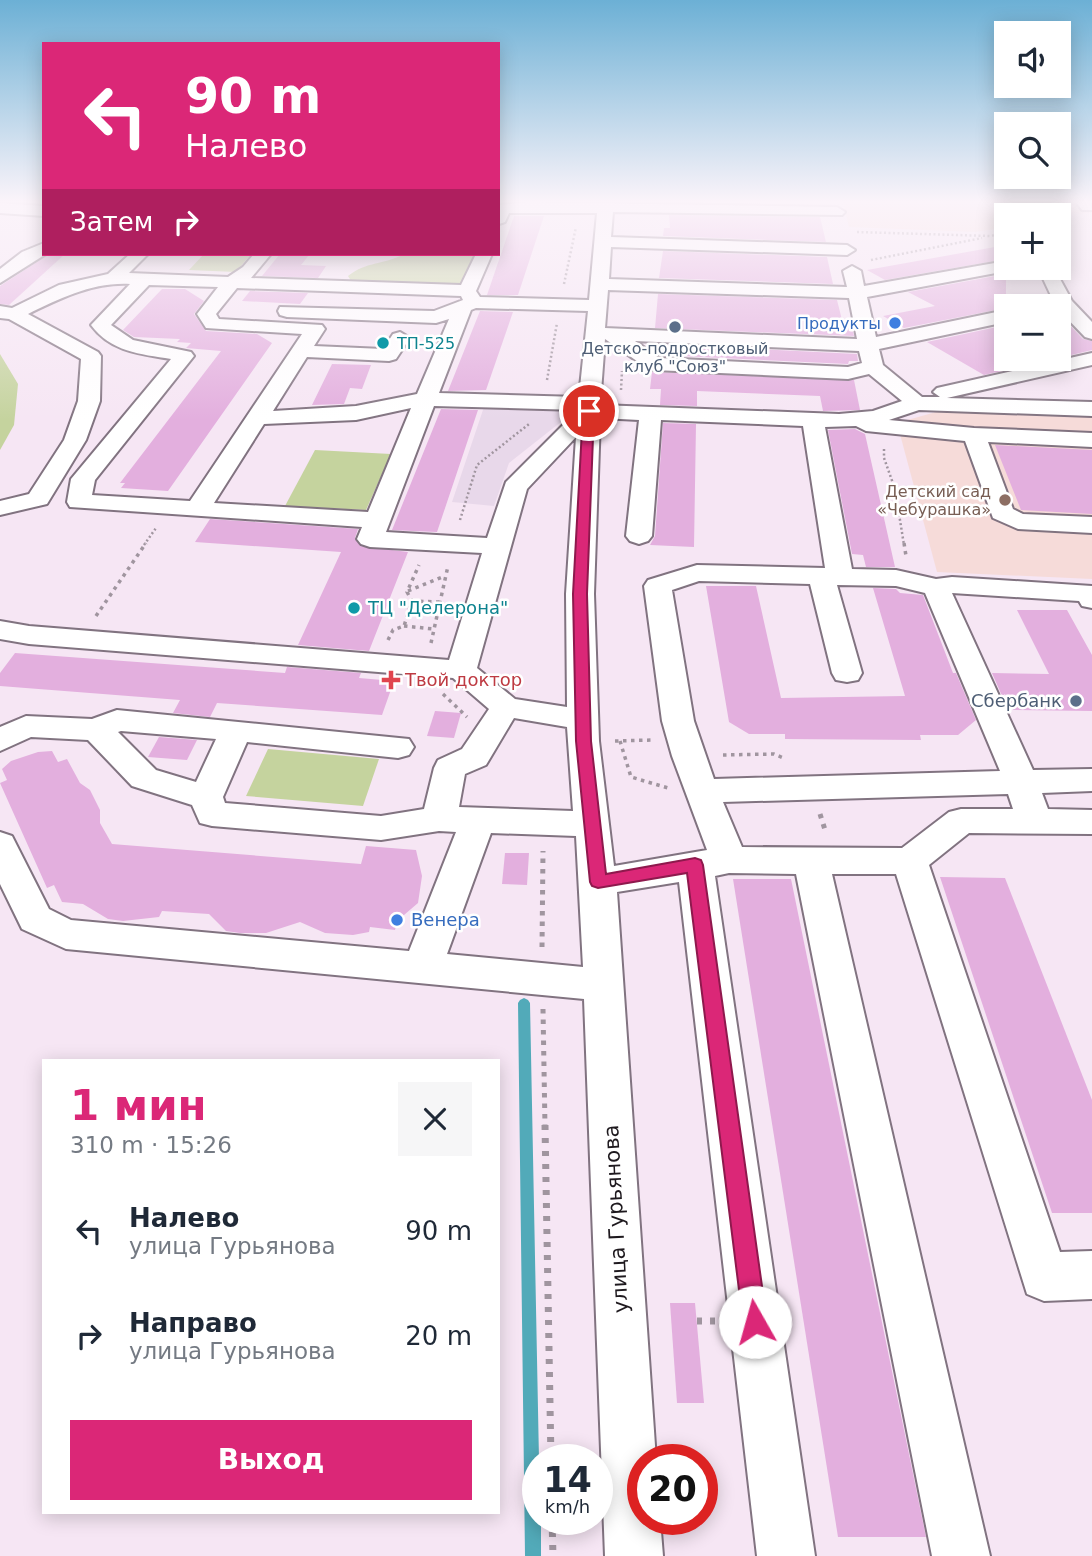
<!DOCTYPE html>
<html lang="ru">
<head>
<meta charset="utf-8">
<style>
	:root { --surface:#fff; --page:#f6f6f7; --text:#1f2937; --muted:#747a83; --accent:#db2777 }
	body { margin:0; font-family:"DejaVu Sans",sans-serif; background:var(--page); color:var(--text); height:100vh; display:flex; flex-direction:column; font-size:26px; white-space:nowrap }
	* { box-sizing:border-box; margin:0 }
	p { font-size:23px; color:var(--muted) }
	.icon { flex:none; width:38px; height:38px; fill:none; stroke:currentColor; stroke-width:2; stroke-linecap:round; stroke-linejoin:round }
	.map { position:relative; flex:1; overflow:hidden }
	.drawer { position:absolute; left:42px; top:1059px; width:458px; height:455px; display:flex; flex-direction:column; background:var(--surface); border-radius:0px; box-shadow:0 4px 18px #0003 }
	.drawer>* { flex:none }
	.banner { position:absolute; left:42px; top:42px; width:458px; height:214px; border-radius:0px; box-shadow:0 4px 18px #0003; background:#db2777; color:#fff; overflow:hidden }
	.tools { position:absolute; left:994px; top:21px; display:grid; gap:14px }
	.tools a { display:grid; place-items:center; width:77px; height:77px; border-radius:0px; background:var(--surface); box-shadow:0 4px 18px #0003; font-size:35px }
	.speed { position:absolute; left:522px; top:1444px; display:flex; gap:14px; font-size:35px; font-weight:700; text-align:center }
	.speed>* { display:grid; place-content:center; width:91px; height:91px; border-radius:50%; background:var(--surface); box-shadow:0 4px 18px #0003; line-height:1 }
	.speed small { font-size:18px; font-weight:400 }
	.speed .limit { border:10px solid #d22; background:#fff; color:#111 }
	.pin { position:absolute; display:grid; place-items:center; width:60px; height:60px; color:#fff; margin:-30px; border:4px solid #fff; border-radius:50%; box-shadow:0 2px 7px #0007 }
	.me { position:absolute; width:77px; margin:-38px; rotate:353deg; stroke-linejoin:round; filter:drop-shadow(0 0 5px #0008) }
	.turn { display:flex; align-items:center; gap:24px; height:147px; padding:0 28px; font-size:32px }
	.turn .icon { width:91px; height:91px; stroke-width:2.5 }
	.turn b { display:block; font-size:49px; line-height:60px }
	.then { display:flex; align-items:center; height:66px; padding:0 28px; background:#0003; gap:14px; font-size:26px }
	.round { display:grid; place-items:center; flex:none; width:74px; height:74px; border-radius:0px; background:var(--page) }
	.headline { display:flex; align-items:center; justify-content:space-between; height:119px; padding:0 28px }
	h1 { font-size:42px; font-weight:800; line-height:52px; color:var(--accent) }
	.button { display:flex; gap:14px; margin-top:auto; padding:14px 28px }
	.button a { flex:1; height:80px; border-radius:0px; background:var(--accent); color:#fff; font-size:28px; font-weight:800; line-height:80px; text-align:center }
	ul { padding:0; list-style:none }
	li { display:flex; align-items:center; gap:21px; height:105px; padding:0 28px }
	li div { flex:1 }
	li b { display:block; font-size:26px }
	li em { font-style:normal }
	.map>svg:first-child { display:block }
</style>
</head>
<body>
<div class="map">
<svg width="1092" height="1556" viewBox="0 0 1092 1556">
	<rect width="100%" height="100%" fill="#f6e6f4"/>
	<!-- commercial -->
	<polygon fill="#e8d8ea" points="485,404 572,407 571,414 509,463 494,506 452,502"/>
	<!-- education -->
	<g fill="#f6dbd9">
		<polygon points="843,202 1092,202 1092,213 1006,215 1006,222 995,229 975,232 849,227"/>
		<polygon points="950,408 1092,413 1092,579 937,572 897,423"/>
	</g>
	<!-- green -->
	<g fill="#c5d39e">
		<polygon points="204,254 251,254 236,272 189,270"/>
		<path d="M404,254H474L459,288L353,284L348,276C367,261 384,265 404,254Z"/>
		<polygon points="0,354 18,384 14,425 0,450"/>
		<polygon points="315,450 391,454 366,510 285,506"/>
		<polygon points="268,749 379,759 363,806 246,796"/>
	</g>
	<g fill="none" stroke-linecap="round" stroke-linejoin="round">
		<!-- stream -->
		<polygon fill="#52aab9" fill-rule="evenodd" points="524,998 528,1000 530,1003 539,1460 537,1460 537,1519 541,1519 541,1556 525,1556 518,1003 520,1000"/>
	</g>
	<!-- building -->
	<g fill="#e3afde">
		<polygon points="669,215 820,217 826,242 663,236 664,228 670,228"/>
		<polygon points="514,216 544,216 518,295 487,295"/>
		<polygon points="1006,245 1006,259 885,280 867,270"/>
		<polygon points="663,251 827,257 833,284 659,278"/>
		<polygon points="49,254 65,254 9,305 0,304 0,286"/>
		<polygon points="280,254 310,254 301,265 326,266 318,278 262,276"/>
		<polygon points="1006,274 1006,308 904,328 883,316 935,306 908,292"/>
		<polygon points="162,289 185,289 204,301 194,314 206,331 257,334 272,343 168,491 121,488 125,483 120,483 221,351 186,348 191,343 177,342 180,339 134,337 123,330"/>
		<polygon points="250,291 308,293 300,304 242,301"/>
		<polygon points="658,294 837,300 843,324 851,323 854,336 655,328"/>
		<polygon points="480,311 513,312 486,390 448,391"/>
		<polygon points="1059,314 1083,339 1092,341 1092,350 1059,358"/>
		<polygon points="1006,325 1006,370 984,375 927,342"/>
		<polygon points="654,344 857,354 858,361 849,361 848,364 660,355 653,351"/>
		<polygon points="332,364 371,365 362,389 350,388 344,404 312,405"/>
		<polygon points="652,372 854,380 860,410 823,411 820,396 697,391 697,406 660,405 661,389 650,389"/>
		<polygon points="441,409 478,410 437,532 390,530 392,530"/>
		<polygon points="663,423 696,424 694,547 650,545 655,536"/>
		<polygon points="855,429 865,434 895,567 866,567 863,555 852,554 828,430"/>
		<polygon points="995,445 1092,450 1092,514 1021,510"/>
		<polygon points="210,519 358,529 355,538 360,546 408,552 369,651 298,645 341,552 195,542"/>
		<polygon points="706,586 756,586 781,698 905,696 873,588 896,589 900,593 923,595 953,673 956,673 976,720 958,735 920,735 921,740 785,739 785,734 749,734 729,722"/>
		<polygon points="1017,610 1067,610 1092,655 1092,711 1013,710 1005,694 1002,696 992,673 1049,674"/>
		<polygon points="15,653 285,673 287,667 361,673 359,678 394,681 382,715 217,703 210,717 173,713 180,700 0,686 0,673"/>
		<polygon points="435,711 461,713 454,738 427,736"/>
		<polygon points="159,737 197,740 187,760 148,757"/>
		<polygon points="52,751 58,762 67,759 80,783 90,790 100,810 100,823 112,844 361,864 366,846 416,850 422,876 418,903 397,921 395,930 370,927 369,932 353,935 325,933 300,922 266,933 240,933 226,931 209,914 162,911 159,917 123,921 108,919 83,904 62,902 54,885 47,888 0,783 7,780 2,769 11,761 38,752"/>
		<polygon points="505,853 529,853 527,885 502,884"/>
		<polygon points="940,877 1005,878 1092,1100 1092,1213 1052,1213"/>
		<polygon points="733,879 791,879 926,1537 838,1537"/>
		<polygon points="670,1303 695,1303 704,1403 677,1403"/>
	</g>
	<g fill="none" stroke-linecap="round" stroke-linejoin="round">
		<!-- minor casing -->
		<g stroke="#817380" stroke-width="4">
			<g id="minor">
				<path d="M528,202L837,207L845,212L842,215L613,212L611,237L847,245L855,250L847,255L611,247L609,279L847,287L843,271L852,266L861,271L864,286L1006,261V268H1013L1012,270L867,297L876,337L1006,310V322L879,349L883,365L922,397H940L933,392L937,388L1092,353V365L947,398L1092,402V416L919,410L889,420L974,428L1092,433V447L988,442L1013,509L1023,514L1092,517V533L1018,529L993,518L965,441L866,431L856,426L825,427L852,569L896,570L936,579L952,577L1092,586V608L1082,606L1079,601L952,593L1033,770L1092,769V791L1042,793L1048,809L1092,810V834L969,833L929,865L1060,1252L1092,1251V1299L1044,1301L1027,1294L896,874H832L990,1556H932L796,874L729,873L715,876L815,1556H757L679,882L617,892L656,1460H642V1519H660L663,1556H605L584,999L66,949L22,929L0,884V832L12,836L49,909L71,920L409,951L456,832L439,831L381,840L212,826L200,823L192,805L132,786L88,740L31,737L0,751V727L26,716L92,719L117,710L409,739L414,747L409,755L398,758L247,742L223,797L225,803L381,816L424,809L434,768L438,760L462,749L489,709L453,678L29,644L0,639V621L29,626L449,660L482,553L370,547L361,544L357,539L362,527L70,507L67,502L71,479L171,359C140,354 111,352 91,325L130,284C93,282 61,298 28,314L98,352L101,356L100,401L86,440L47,504L0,515V501L29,494L64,440L78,401L81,359L9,319L0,318V306L12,308L59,285L108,274L130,254H148L129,273L228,277L243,267L254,254H271L251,278L461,285L476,254H492L476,291L480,297L589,300L597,213H509L505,222L499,224V205ZM149,285L218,287L197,314L206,328L302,334L190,501L92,495L95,480L194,356L191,352L133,340L111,325ZM237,288L461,296L463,300L434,311L280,307L278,311L280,315L287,317L436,323L449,319L417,394L356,406L273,411L307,357L389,361L396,359L410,338L400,332L393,334L383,349L314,346L325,329L322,325L219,319L216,314ZM608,290L849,298L857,339L605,328ZM476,308L588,311L579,397L439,393L471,310ZM605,339L647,368L654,370L848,379L869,374L902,401L873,411L839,414L600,405ZM635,341L859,351L862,363L848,367L659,358ZM434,406L578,410L506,482L487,538L386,532ZM411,408L368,512L214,503L264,424L356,420ZM600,418L639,420L626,536L630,541L639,544L648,541L652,536L661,420L803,426L825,568L697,565L648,580L644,586L662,721L672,756L707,850L614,866L599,741L594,594ZM576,437L566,594L567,707L515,699L477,668L527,489ZM699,581L810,584L832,673L836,680L847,682L858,680L862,673L837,585L896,586L925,593L1000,771L714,779L694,721L672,590ZM514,718L567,727L573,811L459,807L465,774L486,765ZM121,731L216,739L196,782L156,770L118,732ZM1008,794L1013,809H961L949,812L902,848L742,847L723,802ZM491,833L576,836L583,967L447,954Z"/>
				<polygon points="1076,202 1091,202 1092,210 1082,210"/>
				<polygon points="0,203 44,206 44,216 0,213"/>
				<polygon points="44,243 46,254 0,283 0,269 22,252"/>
				<polygon points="1038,268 1054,268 1072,301 1092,322 1092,339 1085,337 1059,310 1059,306 1042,306 1044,302 1053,300"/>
			</g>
		</g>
		<!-- path-far3 -->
		<g stroke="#a0959f" stroke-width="2.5" stroke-dasharray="2 2.5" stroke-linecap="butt">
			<polyline points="857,232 990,236 1006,233"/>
			<polyline points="871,260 982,238"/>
			<polyline points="564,284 576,227"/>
			<polyline points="547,380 557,323"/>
			<polyline points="621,390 622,371"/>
			<polyline points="884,449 884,458 895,489 904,545"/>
			<polyline points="460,520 477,465 529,424"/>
			<polyline points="144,545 156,528"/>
		</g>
		<!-- path-far2 -->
		<g stroke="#a0959f" stroke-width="3.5" stroke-dasharray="3.5 4.5" stroke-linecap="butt">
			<polyline points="904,543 906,556"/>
			<polyline points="408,591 445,576"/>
			<polyline points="412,601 439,602"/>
			<polyline points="96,616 146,543"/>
			<polyline points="404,626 434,629"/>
			<polyline points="388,640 393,630 404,626 412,601 407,592 419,565"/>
			<polyline points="431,643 448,566"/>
			<polyline points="443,694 467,717"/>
			<polyline points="615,741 652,740"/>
			<polyline points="620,741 631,777 668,788"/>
			<polyline points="723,755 774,754 786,759"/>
		</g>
		<!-- path-far1 -->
		<g stroke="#a0959f" stroke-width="5" stroke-dasharray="4.5 6" stroke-linecap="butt">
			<polyline points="820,814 826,833"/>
			<polyline points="542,947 543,851"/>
			<polyline points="543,1009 545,1127"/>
		</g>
		<!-- path -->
		<g stroke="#a0959f" stroke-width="7" stroke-dasharray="5 8" stroke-linecap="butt">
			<polyline points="545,1125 551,1460"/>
			<polyline points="697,1321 716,1321"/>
			<polyline points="552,1519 553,1556"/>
		</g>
		<!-- minor -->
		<use href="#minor" fill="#fff" fill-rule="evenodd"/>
	</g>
	<!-- sky -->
	<linearGradient id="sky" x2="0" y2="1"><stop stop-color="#6cb0d5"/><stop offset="0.48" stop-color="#fbf4fa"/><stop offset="1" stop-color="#fbf4fa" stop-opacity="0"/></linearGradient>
	<rect width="1092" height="420" fill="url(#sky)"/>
	<!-- route -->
	<polygon fill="#db2777" stroke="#8e194d" stroke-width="2" points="589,408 594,411 587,594 591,741 606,874 695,858 701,860 703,865 767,1322 763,1330 755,1334 746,1330 743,1322 687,873 598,888 592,886 590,882 576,741 573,594 583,411"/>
	<!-- markers -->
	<g fill="#3f7fe0" stroke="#fff" stroke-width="2.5">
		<circle cx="895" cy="323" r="7"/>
		<circle cx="397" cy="920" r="7"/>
	</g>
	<g fill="#5c6f8a" stroke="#fff" stroke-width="2.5">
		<circle cx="675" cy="327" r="7"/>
		<circle cx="1076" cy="701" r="7"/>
	</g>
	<g fill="#0f9aa8" stroke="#fff" stroke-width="2.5">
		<circle cx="383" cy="343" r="7"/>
		<circle cx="354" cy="608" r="7"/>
	</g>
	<circle fill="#8d6e63" stroke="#fff" stroke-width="2.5" cx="1005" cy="500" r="7"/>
	<path fill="#e0444e" stroke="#fff" stroke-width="2.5" d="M387.5 669.5h7v7h7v7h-7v7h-7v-7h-7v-7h7z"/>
	<g text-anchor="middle" stroke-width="5" stroke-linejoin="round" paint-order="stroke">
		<!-- far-shop labels -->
		<g font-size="16" fill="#366cbe" stroke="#fff" text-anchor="end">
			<text x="881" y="329">Продукты</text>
		</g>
		<!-- far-culture labels -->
		<g font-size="16" fill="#0d838f" stroke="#fff" text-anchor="start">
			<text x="397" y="349">ТП-525</text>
		</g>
		<!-- far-service labels -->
		<g font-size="16" fill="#4e5e75" stroke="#fff">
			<text x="675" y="354">Детско-подростковый<tspan x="675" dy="18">клуб "Союз"</tspan></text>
		</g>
		<!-- far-education labels -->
		<g font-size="16" fill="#785e54" stroke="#fff" text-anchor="end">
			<text x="991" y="497">Детский сад<tspan x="991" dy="18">«Чебурашка»</tspan></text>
		</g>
		<!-- culture labels -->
		<g font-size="18" fill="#0d838f" stroke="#fff" text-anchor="start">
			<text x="368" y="614">ТЦ "Делерона"</text>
		</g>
		<!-- health labels -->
		<g font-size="18" fill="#be3a42" stroke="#fff" text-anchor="start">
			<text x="405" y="686">Твой доктор</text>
		</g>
		<!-- service labels -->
		<g font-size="18" fill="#4e5e75" stroke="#fff" text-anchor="end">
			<text x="1062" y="707">Сбербанк</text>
		</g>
		<!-- shop labels -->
		<g font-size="18" fill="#366cbe" stroke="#fff" text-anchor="start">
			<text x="411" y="926">Венера</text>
		</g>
		<!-- near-street labels -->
		<g font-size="21" fill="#1e191e" stroke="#fff">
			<text transform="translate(616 1219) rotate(-93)" y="7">улица Гурьянова</text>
		</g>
	</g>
</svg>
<div class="tools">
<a><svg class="icon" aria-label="sound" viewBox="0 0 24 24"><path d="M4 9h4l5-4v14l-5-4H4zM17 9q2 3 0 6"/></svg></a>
<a><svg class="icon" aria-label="search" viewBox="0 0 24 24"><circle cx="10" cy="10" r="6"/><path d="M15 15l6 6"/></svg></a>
<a>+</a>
<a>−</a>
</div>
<div class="speed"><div>14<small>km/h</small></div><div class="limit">20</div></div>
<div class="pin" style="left:589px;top:411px;background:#d93025"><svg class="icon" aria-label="arrive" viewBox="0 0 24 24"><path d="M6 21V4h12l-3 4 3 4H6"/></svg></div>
<svg class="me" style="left:755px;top:1322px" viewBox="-20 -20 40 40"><circle r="19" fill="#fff"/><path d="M0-13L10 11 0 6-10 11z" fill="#db2777"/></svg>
<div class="banner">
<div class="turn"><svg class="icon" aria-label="left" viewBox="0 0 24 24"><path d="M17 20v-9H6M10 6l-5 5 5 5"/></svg><div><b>90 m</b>Налево</div></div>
<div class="then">Затем<svg class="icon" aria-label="right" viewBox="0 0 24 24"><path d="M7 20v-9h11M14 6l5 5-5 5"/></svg></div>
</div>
<section class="drawer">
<div class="headline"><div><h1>1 мин</h1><p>310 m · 15:26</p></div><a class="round"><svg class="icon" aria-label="close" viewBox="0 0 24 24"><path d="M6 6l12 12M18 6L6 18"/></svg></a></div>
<ul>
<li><svg class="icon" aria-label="left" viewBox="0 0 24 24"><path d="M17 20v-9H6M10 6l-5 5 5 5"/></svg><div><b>Налево</b><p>улица Гурьянова</p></div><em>90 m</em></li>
<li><svg class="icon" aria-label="right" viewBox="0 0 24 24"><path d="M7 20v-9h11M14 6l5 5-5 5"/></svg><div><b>Направо</b><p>улица Гурьянова</p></div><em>20 m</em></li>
</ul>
<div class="button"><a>Выход</a></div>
</section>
</div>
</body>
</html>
